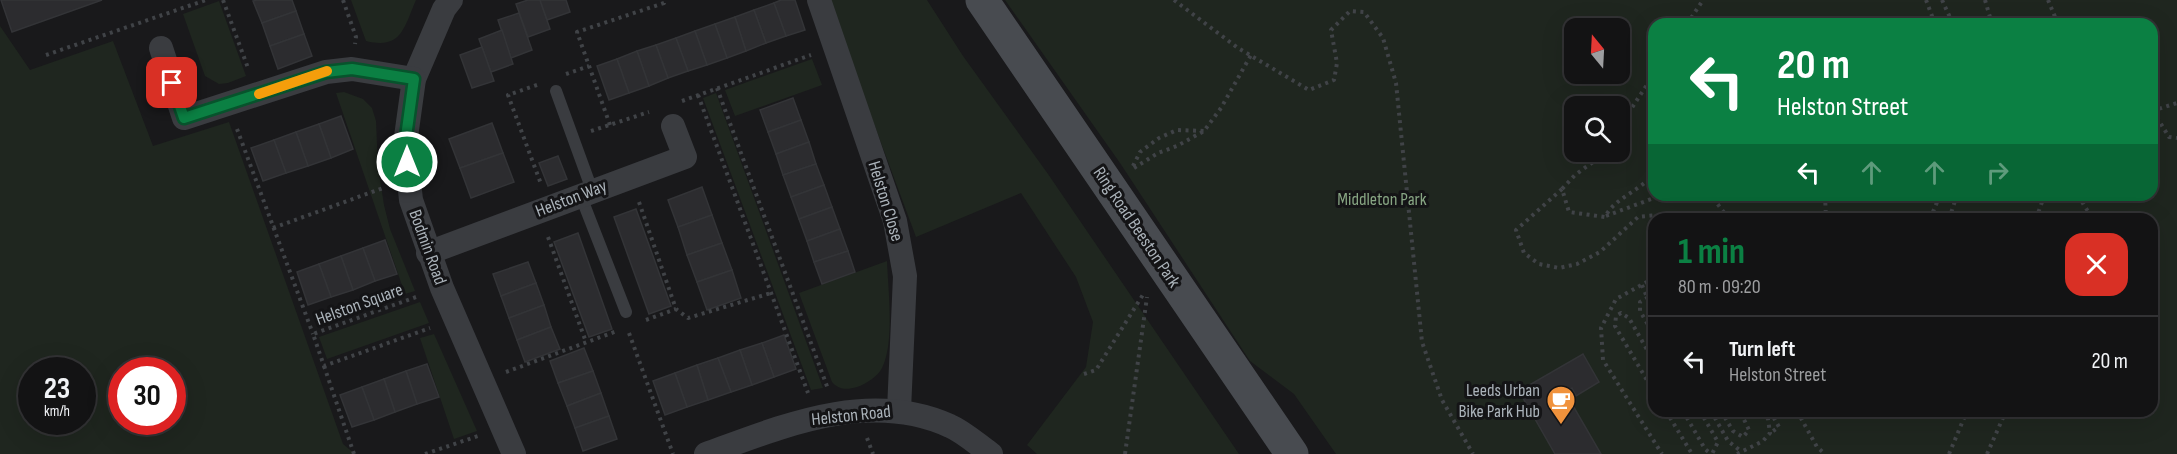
<!DOCTYPE html>
<html lang="en">
<head>
<meta charset="utf-8">
<style>
	:root { --surface:#131314; --page:#202022; --text:#f1f3f6; --muted:#9d9ea0; --line:#323234; --accent:#0b8043 }
	body { margin:0; font-family:"Sofia Sans Condensed",sans-serif; background:var(--page); color:var(--text); height:100vh; display:flex; flex-direction:column; font-size:22px; white-space:nowrap }
	* { box-sizing:border-box; margin:0 }
	p { font-size:20px; color:var(--muted) }
	.icon { flex:none; width:33px; height:33px; fill:none; stroke:currentColor; stroke-width:2; stroke-linecap:round; stroke-linejoin:round }
	.map { position:relative; flex:1; overflow:hidden }
	.drawer { position:absolute; left:1648px; top:213px; width:510px; height:204px; display:flex; flex-direction:column; background:var(--surface); border-radius:18px; box-shadow:0 6px 24px #0002,0 0 0 2px var(--line) }
	.drawer>* { flex:none }
	.banner { position:absolute; left:1648px; top:18px; width:510px; height:183px; border-radius:18px; box-shadow:0 6px 24px #0002,0 0 0 2px var(--line); background:#0b8043; color:#fff; overflow:hidden }
	.needle { width:39px; rotate:342deg }
	.controls { position:absolute; left:1564px; top:18px; display:grid; gap:12px }
	.controls a { display:grid; place-items:center; width:66px; height:66px; border-radius:12px; background:var(--surface); box-shadow:0 6px 24px #0002,0 0 0 2px var(--line); font-size:30px }
	.speed { position:absolute; left:18px; top:357px; display:flex; gap:12px; font-size:30px; font-weight:700; text-align:center }
	.speed>* { display:grid; place-content:center; width:78px; height:78px; border-radius:50%; background:var(--surface); box-shadow:0 6px 24px #0002,0 0 0 2px var(--line); line-height:1 }
	.speed small { font-size:15px; font-weight:400 }
	.speed .limit { border:9px solid #d22; background:#fff; color:#111 }
	.pin { position:absolute; display:grid; place-items:center; width:51px; height:51px; color:#fff; margin:-26px; border-radius:12px; box-shadow:0 3px 9px #0006 }
	.me { position:absolute; width:66px; margin:-33px; rotate:0deg; stroke-linejoin:round; filter:drop-shadow(0 0 4px #0008) }
	.turn { display:flex; align-items:center; gap:21px; height:126px; padding:0 30px; font-size:27px }
	.turn .icon { width:78px; height:78px; stroke-width:2.5 }
	.turn b { display:block; font-size:42px; line-height:51px }
	.lanes { display:flex; align-items:center; height:57px; padding:0 30px; background:#0003; justify-content:center; gap:30px; direction:ltr }
	.lanes .off { opacity:.35 }
	.round { display:grid; place-items:center; flex:none; width:63px; height:63px; border-radius:18px; background:var(--page) }
	.headline { display:flex; align-items:center; justify-content:space-between; height:102px; padding:0 30px }
	h1 { font-size:36px; font-weight:700; line-height:45px; color:var(--accent) }
	ul { padding:0; list-style:none }
	li { display:flex; align-items:center; gap:18px; height:90px; padding:0 30px; border-top:2px solid var(--line) }
	li div { flex:1 }
	li b { display:block; font-size:22px }
	li em { font-style:normal }
	.map>svg:first-child { display:block }
</style>
</head>
<body>
<div class="map">
<svg width="2177" height="454" viewBox="0 0 2177 454">
	<rect width="100%" height="100%" fill="#19191b"/>
	<!-- green -->
	<g fill="#1f261f" fill-rule="evenodd">
		<path d="M351,0H416C404,27 402,50 366,41Z"/>
		<polygon points="828,0 927,0 963,56 1048,174 1239,454 1037,454 1027,445 1086,367 1093,322 1076,277 1021,193 916,237"/>
		<path d="M1005,0H2177V454H1336L1294,394L1250,361L1120,163ZM1654,24H2152V195H1654ZM1575,28H1620V74H1575ZM1575,106H1620V152H1575ZM1654,219H2152V411H1654Z"/>
		<polygon points="219,1 246,76 228,83 219,84 205,76 183,14"/>
		<path d="M0,26L30,70L113,41L153,146L229,122L343,444L355,454H0ZM32,370H82V422H32ZM122,370H172V422H122Z"/>
		<polygon points="812,59 822,85 735,116 725,90"/>
		<polygon points="344,92 363,99 372,108 376,121 378,167 384,205 390,229 415,291 405,294 336,93"/>
		<polygon points="716,93 823,388 811,390 703,98"/>
		<path d="M887,261C888,289 895,343 882,368C878,376 866,384 857,387C847,390 839,390 832,382L799,293Z"/>
		<polygon points="420,302 429,323 327,359 319,337"/>
		<polygon points="434,334 477,431 454,439 420,338"/>
	</g>
	<!-- building -->
	<g fill="#2c2c2f" stroke="#333437" stroke-width="1.5">
		<polygon points="1,0 102,0 12,32"/>
		<polygon points="257,0 292,0 296,11 262,23 253,1"/>
		<polygon points="528,0 540,0 550,29 528,37 516,4"/>
		<polygon points="540,0 566,0 570,12 547,20"/>
		<polygon points="781,0 795,0 805,30 786,36 774,3"/>
		<polygon points="774,3 786,36 766,43 754,10"/>
		<polygon points="754,10 766,43 746,51 735,17"/>
		<polygon points="296,11 304,34 270,46 262,23"/>
		<polygon points="519,13 532,50 511,58 498,20"/>
		<polygon points="735,17 746,51 727,58 715,24"/>
		<polygon points="715,24 727,58 707,65 695,31"/>
		<polygon points="502,30 513,64 491,72 479,39"/>
		<polygon points="695,31 707,65 688,71 676,38"/>
		<polygon points="304,34 312,56 278,69 270,46"/>
		<polygon points="676,38 688,71 668,78 656,45"/>
		<polygon points="656,45 668,78 649,86 637,51"/>
		<polygon points="482,47 494,81 472,88 460,55"/>
		<polygon points="637,51 649,86 629,93 617,59"/>
		<polygon points="617,59 629,93 609,100 597,66"/>
		<polygon points="793,98 801,120 768,132 760,110"/>
		<polygon points="341,116 353,149 331,158 319,124"/>
		<polygon points="801,120 809,142 776,154 768,132"/>
		<polygon points="492,123 503,153 460,168 449,139"/>
		<polygon points="319,124 331,158 308,166 296,132"/>
		<polygon points="296,132 308,166 286,173 274,140"/>
		<polygon points="274,140 286,173 263,181 251,148"/>
		<polygon points="809,142 816,164 783,175 776,154"/>
		<polygon points="503,153 514,182 471,198 460,168"/>
		<polygon points="558,156 567,179 548,186 539,163"/>
		<polygon points="816,164 824,185 791,197 783,175"/>
		<polygon points="824,185 832,207 799,219 791,197"/>
		<polygon points="702,187 712,215 678,227 668,200"/>
		<polygon points="832,207 840,229 807,241 799,219"/>
		<polygon points="636,209 671,306 649,314 614,217"/>
		<polygon points="712,215 722,243 687,255 678,227"/>
		<polygon points="840,229 848,251 814,262 807,241"/>
		<polygon points="578,233 612,329 589,337 554,242"/>
		<polygon points="385,240 397,274 375,281 363,248"/>
		<polygon points="722,243 732,270 697,282 687,255"/>
		<polygon points="363,248 375,281 353,290 341,256"/>
		<polygon points="848,251 855,272 822,284 814,262"/>
		<polygon points="341,256 353,290 331,297 319,264"/>
		<polygon points="528,262 536,283 501,296 493,274"/>
		<polygon points="319,264 331,297 308,305 297,272"/>
		<polygon points="732,270 741,298 707,310 697,282"/>
		<polygon points="536,283 544,305 509,318 501,296"/>
		<polygon points="544,305 551,327 517,340 509,318"/>
		<polygon points="551,327 560,349 525,362 517,340"/>
		<polygon points="784,335 796,369 774,377 762,343"/>
		<polygon points="762,343 774,377 752,385 740,350"/>
		<polygon points="584,348 593,371 558,383 550,361"/>
		<polygon points="740,350 752,385 731,392 718,358"/>
		<polygon points="1583,354 1599,382 1576,396 1572,388 1565,392 1601,454 1555,454 1519,391"/>
		<polygon points="718,358 731,392 708,400 697,365"/>
		<polygon points="427,364 439,397 417,404 406,371"/>
		<polygon points="697,365 708,400 687,407 675,373"/>
		<polygon points="406,371 417,404 395,412 384,379"/>
		<polygon points="593,371 601,393 567,406 558,383"/>
		<polygon points="675,373 687,407 665,415 653,381"/>
		<polygon points="384,379 395,412 374,420 362,387"/>
		<polygon points="362,387 374,420 352,427 340,395"/>
		<polygon points="601,393 609,416 575,428 567,406"/>
		<polygon points="609,416 617,439 583,451 575,428"/>
	</g>
	<g fill="none" stroke-linecap="round" stroke-linejoin="round">
		<!-- path -->
		<g stroke="#404347" stroke-width="4" stroke-dasharray="3 4.5" stroke-linecap="butt">
			<polyline points="223,0 248,68"/>
			<polyline points="343,0 356,37 355,44"/>
			<polyline points="1174,0 1238,48 1309,90 1334,80 1337,63 1331,30 1350,11 1364,12 1383,38 1396,83 1422,342 1442,400 1473,454"/>
			<polyline points="1926,0 1935,24"/>
			<polyline points="1942,0 1953,24"/>
			<polyline points="1985,0 1992,24"/>
			<polyline points="2048,0 2058,24"/>
			<polyline points="1687,24 1703,0"/>
			<polyline points="46,55 206,0"/>
			<polyline points="566,74 589,66"/>
			<polyline points="537,85 508,95 541,184"/>
			<polyline points="717,88 828,389"/>
			<polyline points="698,95 808,393"/>
			<polyline points="682,101 811,55"/>
			<polyline points="2152,111 2177,103"/>
			<polyline points="2153,111 2169,137 2177,138"/>
			<polyline points="610,125 577,32 664,3 664,0"/>
			<polyline points="1620,126 1654,74"/>
			<polyline points="237,129 313,334"/>
			<polyline points="591,131 649,112"/>
			<path d="M1603,152L1600,157L1575,175L1562,189L1569,212L1605,217C1615,197 1641,191 1654,173"/>
			<polyline points="1133,166 1140,152 1159,138 1177,130 1204,131"/>
			<polyline points="1134,168 1158,153 1177,146 1204,131 1221,108 1251,55"/>
			<polyline points="1562,189 1516,230 1524,253 1539,264 1559,268 1577,264 1600,252 1638,217 1656,215 1678,219"/>
			<polyline points="1706,195 1716,202 1729,219"/>
			<polyline points="1825,195 1826,219"/>
			<path d="M2079,195C2083,204 2088,214 2097,219"/>
			<polyline points="639,202 676,309 688,318 771,293"/>
			<polyline points="1606,216 1662,195"/>
			<polyline points="1930,219 1940,195"/>
			<polyline points="1949,219 1957,195"/>
			<polyline points="2036,219 2042,202 2041,195"/>
			<polyline points="273,228 383,188"/>
			<polyline points="548,237 586,342"/>
			<polyline points="1654,278 1616,299 1601,328 1603,360 1662,454"/>
			<polyline points="1642,285 1654,314"/>
			<polyline points="416,297 313,334 324,366 430,328"/>
			<polyline points="1654,303 1647,298 1640,302 1640,311 1654,335"/>
			<polyline points="646,320 676,309"/>
			<polyline points="629,333 673,454"/>
			<polyline points="1654,362 1629,318 1621,313 1616,316 1615,326 1654,392"/>
			<polyline points="324,366 354,454"/>
			<polyline points="506,372 617,331"/>
			<polyline points="1084,374 1096,370 1144,293"/>
			<polyline points="1666,411 1692,454"/>
			<polyline points="1683,411 1705,449 1711,454"/>
			<polyline points="1700,411 1718,442 1712,454"/>
			<polyline points="1711,411 1728,441 1742,452"/>
			<polyline points="1721,411 1733,431 1743,437 1749,430 1740,411"/>
			<polyline points="1770,411 1779,427 1770,433"/>
			<polyline points="1797,411 1817,447 1825,454"/>
			<polyline points="867,438 873,454"/>
			<polyline points="425,454 478,436"/>
			<polyline points="1125,454 1147,297"/>
			<polyline points="1737,454 1763,441 1770,433 1768,419 1763,411"/>
			<polyline points="1949,454 1967,411"/>
			<polyline points="1987,454 2006,411"/>
		</g>
		<!-- lane -->
		<g stroke="#3a3c40" stroke-width="12">
			<polyline points="556,91 592,190"/>
			<polyline points="580,194 626,312"/>
		</g>
		<!-- street -->
		<g stroke="#3a3c40" stroke-width="24">
			<polyline points="451,0 444,9 414,79 405,144 411,200 442,288 514,454"/>
			<polyline points="819,0 895,221 905,276 899,410"/>
			<polyline points="161,48 184,118 326,72 352,69 414,79"/>
			<polyline points="428,253 685,157 673,126"/>
			<path d="M706,454C783,426 869,389 950,426C964,432 978,445 991,454"/>
		</g>
		<!-- secondary -->
		<polyline stroke="#484b50" stroke-width="33" points="982,0 1292,454"/>
	</g>
	<g fill="none" stroke-linecap="round" stroke-linejoin="round">
		<!-- route casing -->
		<g stroke="#07532c" stroke-width="15">
			<polyline id="route" points="172,83 184,118 326,72 352,69 414,79 405,144 407,162"/>
		</g>
		<!-- route -->
		<use href="#route" stroke="#0b8043" stroke-width="10"/>
		<!-- slow -->
		<polyline stroke="#f59e0b" stroke-width="10" points="259,94 327,71"/>
	</g>
	<!-- icons -->
	<defs>
		<g id="cafe-pin" transform="scale(1.5)"><path d="M0 17L-7.5 6A9.5 9.5 0 1 1 7.5 6Z" fill="#f0923c" stroke="#141416"/><path d="M-5.5-4.5H6V0H3Q3 3.5 0 3.5H-2.5Q-5.5 3.5-5.5 0ZM3-3.2v2h1.7v-2ZM-6 4.5H4V6H-6Z" fill="#fff"/></g>
	</defs>
	<g fill-rule="evenodd">
		<use href="#cafe-pin" x="1561" y="400"/>
	</g>
	<g text-anchor="middle" stroke-width="6" stroke-linejoin="round" paint-order="stroke">
		<!-- street labels -->
		<g font-size="18" fill="#abb3ba" stroke="#141416">
			<text transform="translate(571 198) rotate(-21)" y="6">Helston Way</text>
			<text transform="translate(886 201) rotate(73)" y="6">Helston Close</text>
			<text transform="translate(1137 227) rotate(56)" y="6">Ring Road Beeston Park</text>
			<text transform="translate(428 247) rotate(70)" y="6">Bodmin Road</text>
			<text transform="translate(359 304) rotate(-20)" y="6">Helston Square</text>
			<text transform="translate(851 415) rotate(-6)" y="6">Helston Road</text>
		</g>
		<!-- park labels -->
		<g font-size="18" fill="#87a583" stroke="#141416">
			<text x="1382" y="205">Middleton Park</text>
		</g>
		<!-- poi labels -->
		<g font-size="18" fill="#abb3ba" stroke="#141416" text-anchor="end">
			<text x="1540" y="396">Leeds Urban<tspan x="1540" dy="21">Bike Park Hub</tspan></text>
		</g>
	</g>
</svg>
<div class="controls">
<a><svg class="needle" viewBox="-14 -14 28 28"><path d="M0-13l5 13h-10z" fill="#e53935"/><path d="M0 13l5-13h-10z" fill="#9d9ea0"/></svg></a>
<a><svg class="icon" aria-label="search" viewBox="0 0 24 24"><circle cx="10" cy="10" r="6"/><path d="M15 15l6 6"/></svg></a>
</div>
<div class="speed"><div>23<small>km/h</small></div><div class="limit">30</div></div>
<div class="pin" style="left:172px;top:83px;background:#d93025"><svg class="icon" aria-label="arrive" viewBox="0 0 24 24"><path d="M6 21V4h12l-3 4 3 4H6"/></svg></div>
<svg class="me" style="left:407px;top:162px" viewBox="-20 -20 40 40"><circle r="17" fill="#0b8043" stroke="#fff" stroke-width="3"/><path d="M0-11L8 9 0 5-8 9z" fill="#fff"/></svg>
<div class="banner">
<div class="turn"><svg class="icon" aria-label="left" viewBox="0 0 24 24"><path d="M17 20v-9H6M10 6l-5 5 5 5"/></svg><div><b>20 m</b>Helston Street</div></div>
<div class="lanes"><svg class="icon" aria-label="left" viewBox="0 0 24 24"><path d="M17 20v-9H6M10 6l-5 5 5 5"/></svg><svg class="icon off" aria-label="ahead" viewBox="0 0 24 24"><path d="M12 20V5M6 11l6-6 6 6"/></svg><svg class="icon off" aria-label="ahead" viewBox="0 0 24 24"><path d="M12 20V5M6 11l6-6 6 6"/></svg><svg class="icon off" aria-label="right" viewBox="0 0 24 24"><path d="M7 20v-9h11M14 6l5 5-5 5"/></svg></div>
</div>
<section class="drawer">
<div class="headline"><div><h1>1 min</h1><p>80 m · 09:20</p></div><a class="round" style="background:#d93025;color:#fff"><svg class="icon" aria-label="close" viewBox="0 0 24 24"><path d="M6 6l12 12M18 6L6 18"/></svg></a></div>
<ul>
<li><svg class="icon" aria-label="left" viewBox="0 0 24 24"><path d="M17 20v-9H6M10 6l-5 5 5 5"/></svg><div><b>Turn left</b><p>Helston Street</p></div><em>20 m</em></li>
</ul>
</section>
</div>
</body>
</html>
